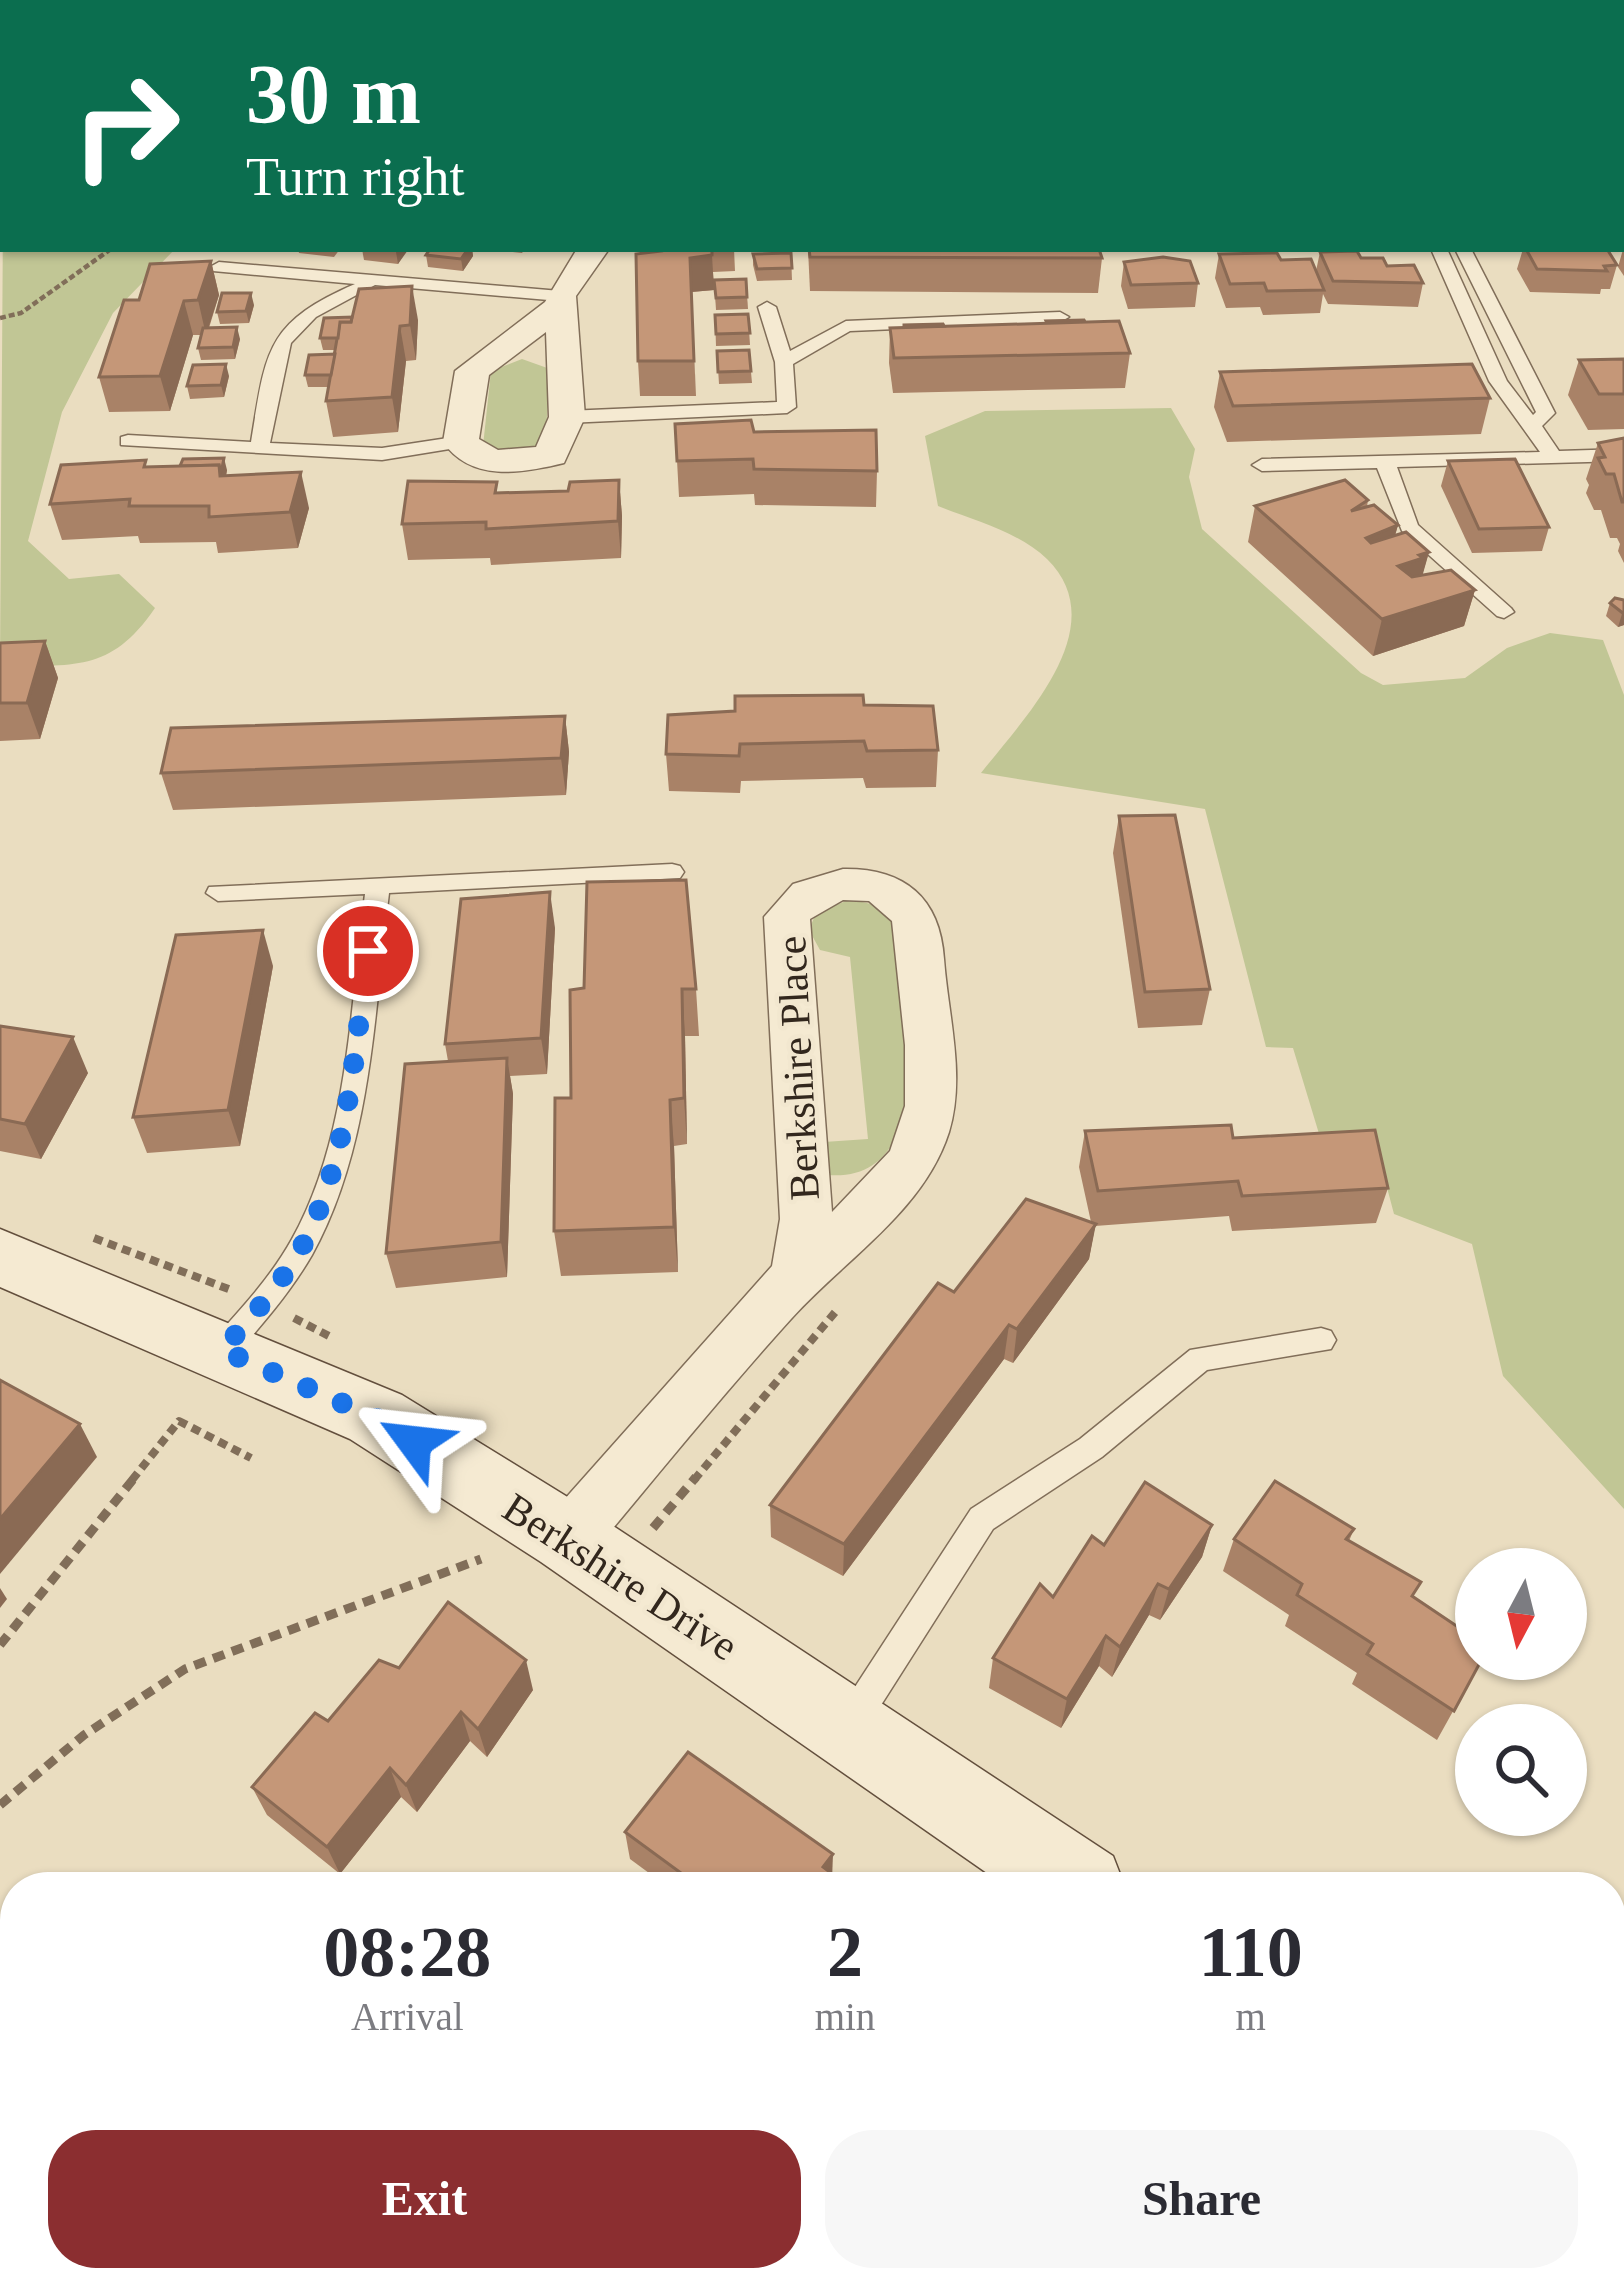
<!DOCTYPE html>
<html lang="en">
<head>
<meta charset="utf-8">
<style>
	:root { --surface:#fff; --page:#f7f7f7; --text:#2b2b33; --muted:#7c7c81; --accent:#8b2e30 }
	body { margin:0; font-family:Georgia,serif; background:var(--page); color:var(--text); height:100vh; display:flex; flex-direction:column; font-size:45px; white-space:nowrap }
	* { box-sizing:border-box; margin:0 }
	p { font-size:39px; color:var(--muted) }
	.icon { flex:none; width:66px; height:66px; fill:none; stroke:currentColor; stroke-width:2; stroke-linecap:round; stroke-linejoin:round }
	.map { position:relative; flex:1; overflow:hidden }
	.drawer { position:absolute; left:0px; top:1872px; width:1626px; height:420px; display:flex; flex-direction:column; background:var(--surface); border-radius:48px 48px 0 0; box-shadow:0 3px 9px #0004 }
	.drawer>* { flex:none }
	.top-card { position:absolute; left:0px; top:0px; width:1626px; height:252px; box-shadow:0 3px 9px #0004; background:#0b6e4f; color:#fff; overflow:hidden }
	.needle { width:78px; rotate:187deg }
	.tools { position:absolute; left:1455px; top:1548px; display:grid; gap:24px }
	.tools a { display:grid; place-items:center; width:132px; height:132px; border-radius:50%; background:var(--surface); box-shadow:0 3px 9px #0004; font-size:60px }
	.pin { position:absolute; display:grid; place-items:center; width:102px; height:102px; color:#fff; margin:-51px; border:6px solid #fff; border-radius:50%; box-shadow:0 3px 12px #0007 }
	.me { position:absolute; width:132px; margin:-66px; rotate:300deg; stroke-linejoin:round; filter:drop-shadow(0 0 9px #0008) }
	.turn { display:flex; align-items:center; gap:42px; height:252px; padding:0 48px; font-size:54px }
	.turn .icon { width:156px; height:156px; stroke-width:2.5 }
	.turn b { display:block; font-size:84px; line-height:102px }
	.eta { display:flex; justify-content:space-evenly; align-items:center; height:204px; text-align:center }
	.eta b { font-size:72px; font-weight:700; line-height:84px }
	.button { display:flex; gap:24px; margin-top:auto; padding:24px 48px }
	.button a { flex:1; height:138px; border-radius:48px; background:var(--accent); color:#fff; font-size:48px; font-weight:700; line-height:138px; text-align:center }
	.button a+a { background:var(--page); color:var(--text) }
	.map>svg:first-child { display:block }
</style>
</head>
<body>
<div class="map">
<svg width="1624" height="2292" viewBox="0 0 1624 2292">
	<rect width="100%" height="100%" fill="#eaddc0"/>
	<!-- green -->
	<g fill="#c1c695">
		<path d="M3,214V249H175L113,313L62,412L28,541L69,579L119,574L155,608C110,674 73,664 0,667Z"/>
		<polygon points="522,359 550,369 545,446 509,457 483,446 491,371"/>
		<path d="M1171,408L1195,449L1189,477L1202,529L1361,673L1383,685L1465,678L1507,648L1550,633L1603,640L1624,695V1509L1503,1376L1472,1244L1394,1214L1381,1165L1320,1137L1293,1048L1266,1047L1205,809L981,773C1025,717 1115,626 1047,559C1019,532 973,520 938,506L925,436L985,411Z"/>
		<path d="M846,901C865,901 883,904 894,923C902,939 901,969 903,988C910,1049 926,1182 828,1175L824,1142L868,1139L850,957L820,950L809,930L816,913Z"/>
	</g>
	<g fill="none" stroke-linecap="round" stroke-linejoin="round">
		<!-- lane casing -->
		<g stroke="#816e59" stroke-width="3">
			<g id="lane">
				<polygon points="1431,249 1447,249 1507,381 1533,415 1536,412 1455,249 1471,249 1555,413 1542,426 1559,451 1624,449 1624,461 1397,467 1418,525 1511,608 1514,612 1504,618 1497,616 1402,531 1377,468 1262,471 1252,465 1262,459 1540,452 1489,381"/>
				<path d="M219,262L560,291L569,296L560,301L375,285L316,317L291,343L270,443L382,448L461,436L468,438V446L382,460L121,445V437L128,435L251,442C266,351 265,323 355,284L213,271L210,267Z"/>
				<polygon points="767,302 776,307 790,351 846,321 1060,312 1069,317 1060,322 850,331 793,364 796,407 787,413 567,423 558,417 567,411 777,402 775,362 758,307"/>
				<path d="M672,864L680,866L684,872L680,878L389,893C374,1014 372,1146 312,1255C290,1293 261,1326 232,1359L222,1362L212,1359L207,1350L212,1341C241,1309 271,1277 292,1239C349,1137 350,1007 365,894L218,901L206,893L209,887Z"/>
				<polygon points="1321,1328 1331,1331 1336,1340 1331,1349 1207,1370 1102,1457 993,1529 862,1735 850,1740 838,1735 833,1724 838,1713 971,1509 1080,1439 1190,1350"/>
			</g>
		</g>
		<!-- street casing -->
		<g stroke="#816e59" stroke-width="3">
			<g id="street">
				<polygon points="168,0 291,0 293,3 166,3"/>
				<polygon points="459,0 520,0 522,3 457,3"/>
				<rect x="831" y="0" width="26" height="3"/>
				<polygon points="1261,0 1287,0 1289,3 1263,3"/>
				<polygon points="3,36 3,55 0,56 0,37"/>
				<path d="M577,249H609L576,296L585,417L564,463C522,473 472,483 443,442L455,371L545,302ZM546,332L549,417L536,447L498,450L479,439L489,375Z"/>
				<path d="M843,869C904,868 940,897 944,959C948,1015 966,1076 949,1132C924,1211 844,1260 791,1319C721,1396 656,1477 589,1557L568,1564L547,1557L538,1538L547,1519L772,1266L780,1219L764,917L793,884ZM843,900L869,901L892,921L905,1045V1106L890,1151L832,1212L810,919Z"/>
			</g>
		</g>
		<!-- secondary casing -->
		<g stroke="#634f3d" stroke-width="3">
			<g id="secondary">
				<rect x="0" y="127" width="3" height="23"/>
				<rect x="1623" y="208" width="1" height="24"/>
				<polygon points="0,1229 402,1395 595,1514 1113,1856 1125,1887 1007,1887 541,1562 350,1439 0,1287"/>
				<polygon points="1611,2242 1624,2256 1624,2292 1535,2292 1528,2277 1611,2277"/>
			</g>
		</g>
		<!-- path-far2 -->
		<polyline stroke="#816e59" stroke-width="4.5" stroke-dasharray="6 3" stroke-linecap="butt" points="0,318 21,313 111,249"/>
		<!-- path-far1 -->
		<g stroke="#816e59" stroke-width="8" stroke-dasharray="9 6" stroke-linecap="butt">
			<polyline points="94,1238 231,1290"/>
			<polyline points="294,1318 329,1336"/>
			<polyline points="132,1480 179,1421 251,1458"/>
			<polyline points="694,1480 837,1310"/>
		</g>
		<!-- path -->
		<g stroke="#816e59" stroke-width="9" stroke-dasharray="12 8" stroke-linecap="butt">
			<polyline points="653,1528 696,1477"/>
			<polyline points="0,1645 135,1477"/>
			<polyline points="0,1805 84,1735 185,1669 481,1559"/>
		</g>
		<!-- lane -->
		<use href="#lane" fill="#f5ead2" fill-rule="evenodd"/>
		<!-- street -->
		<use href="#street" fill="#f5ead2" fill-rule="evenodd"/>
		<!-- secondary -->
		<use href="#secondary" fill="#f5ead2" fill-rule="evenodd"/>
	</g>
	<!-- wall -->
	<g fill="#a98267">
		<polygon points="905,0 953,0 952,2 959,3 905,3"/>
		<polygon points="1362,0 1412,0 1414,3 1363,3"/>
		<polygon points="1605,0 1624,0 1624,26 1623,3 1604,3"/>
		<polygon points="1624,246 1624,276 1618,267"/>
		<polygon points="298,249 340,249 334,257 299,253"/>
		<polygon points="362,249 407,249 398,264 364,260"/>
		<polygon points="430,249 472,249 473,256 463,271 428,267 426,255"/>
		<polygon points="482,249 525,249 522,253"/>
		<polygon points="659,249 734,249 735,271 713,272 714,290 691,292 696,396 640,396 638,361"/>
		<polygon points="808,249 1099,249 1102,258 1098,293 810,291"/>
		<polygon points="1523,249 1607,249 1617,265 1610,289 1601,289 1600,294 1530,292 1517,269"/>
		<polygon points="1320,252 1361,258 1387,266 1423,283 1418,307 1328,304 1323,294 1320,313 1263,315 1260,307 1226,308 1215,278 1219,254 1281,260 1316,271"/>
		<polygon points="791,253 792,280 757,281 753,265 753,254"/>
		<polygon points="211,261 219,295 209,328 240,339 235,359 201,360 198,348 201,335 193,335 170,411 109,412 99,377 139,300"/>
		<polygon points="1124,262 1198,283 1195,307 1128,309 1121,286"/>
		<polygon points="746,279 748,309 716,310 714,280"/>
		<polygon points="254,305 249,323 220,324 217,312"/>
		<polygon points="748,314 750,345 716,346 715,315"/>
		<polygon points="418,320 416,360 406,361 398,432 333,437 326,401 329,387 308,387 305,375 335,354 335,350 323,350 320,338"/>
		<polygon points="1085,322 1130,353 1125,388 893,393 889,363 890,328"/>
		<polygon points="749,350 752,383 719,384 717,351"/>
		<polygon points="1624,359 1624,429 1588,430 1568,395 1579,360"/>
		<polygon points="1220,372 1490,398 1481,434 1227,442 1214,407"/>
		<polygon points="229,376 224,397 190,399 187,386"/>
		<polygon points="696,423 754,432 877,471 876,507 755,505 754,494 679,497 675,424"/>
		<polygon points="1624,438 1624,563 1618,551 1620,544 1617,538 1610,538 1601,510 1594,510 1586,493 1589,485 1586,479 1598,443"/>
		<polygon points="1448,461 1549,527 1542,551 1472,553 1441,486"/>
		<polygon points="148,467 227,470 226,476 309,508 298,548 218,553 216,542 140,543 138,536 62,540 50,504"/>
		<polygon points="619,480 622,516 621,558 491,565 490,558 408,560 402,524 498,492 568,491"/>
		<polygon points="1368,500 1367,507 1398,525 1395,535 1429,552 1422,575 1475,590 1464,626 1373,656 1248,542 1255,506"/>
		<polygon points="1624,600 1624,625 1618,627 1606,616 1610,603"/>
		<polygon points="45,641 58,678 40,739 0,741 0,643"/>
		<polygon points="864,705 938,750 936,787 866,788 863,778 741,781 740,793 669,791 666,754"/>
		<polygon points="565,716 569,752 566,795 173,810 161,773"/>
		<polygon points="1119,816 1210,989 1202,1025 1138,1028 1113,853"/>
		<polygon points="555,928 547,1074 510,1076 513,1094 507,1277 396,1288 386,1253 448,1061 445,1044"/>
		<polygon points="273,966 240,1146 147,1153 133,1117"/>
		<polygon points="696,989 699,1036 685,1036 687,1144 674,1146 678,1272 561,1276 554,1231 571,1098 570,990"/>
		<polygon points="0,1026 88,1073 41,1159 0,1151"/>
		<polygon points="1085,1131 1233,1138 1388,1188 1376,1223 1232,1231 1229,1216 1095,1226 1089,1259 1013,1363 1004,1359 843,1576 771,1537 770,1505 954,1292 1091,1222 1079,1167"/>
		<polygon points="1212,1525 1202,1557 1160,1620 1149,1615 1112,1677 1099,1666 1061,1728 989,1688 993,1658 1104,1545"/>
		<polygon points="1354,1529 1349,1541 1482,1659 1437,1740 1352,1684 1357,1673 1285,1626 1289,1615 1223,1571 1234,1539"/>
		<polygon points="399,1668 533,1690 487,1757 470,1741 417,1812 401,1797 340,1874 267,1815 252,1787 328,1721"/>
		<polygon points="625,1832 832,1874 850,1887 668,1887 630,1859"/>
		<polygon points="1624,1919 1624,2038 1611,2021 1611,1929"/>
	</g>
	<!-- shaded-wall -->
	<g fill="#8a6a54">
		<polygon points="398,249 408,250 398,264 396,252"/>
		<polygon points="468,249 472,249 473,256 463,271 461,259"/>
		<polygon points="712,255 714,290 691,292 696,396 690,258"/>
		<polygon points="211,261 219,295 206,335 198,300"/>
		<polygon points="412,286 418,320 416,360 410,325"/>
		<polygon points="251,293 254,305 249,323 246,311"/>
		<polygon points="184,301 193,335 170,411 160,376"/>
		<polygon points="400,326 406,361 398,432 392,397"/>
		<polygon points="237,327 240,339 235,359 233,347"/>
		<polygon points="226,364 229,376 224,397 221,385"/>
		<polygon points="224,458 227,470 224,486 220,477"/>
		<polygon points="301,472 309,508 298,548 290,512"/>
		<polygon points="619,480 622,516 621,558 618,521"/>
		<polygon points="1398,525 1388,561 1366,538"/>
		<polygon points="1429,552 1419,588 1398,566 1419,555"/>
		<polygon points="1475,590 1464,626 1373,656 1382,619"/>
		<polygon points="1622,614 1624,614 1624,625 1618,627"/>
		<polygon points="45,641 58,678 40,739 27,703"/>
		<polygon points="565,716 569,752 566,795 561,758"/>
		<polygon points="550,892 555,928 547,1074 541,1038"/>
		<polygon points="263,930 273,966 240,1146 228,1110"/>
		<polygon points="682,989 685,1036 687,1144 684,1098"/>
		<polygon points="73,1037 88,1073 41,1159 25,1124"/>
		<polygon points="507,1058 513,1094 507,1277 501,1242"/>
		<polygon points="670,1100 674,1146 678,1272 674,1227"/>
		<polygon points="1096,1224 1089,1259 1013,1363 1017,1329"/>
		<polygon points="1009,1325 1004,1359 843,1576 844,1544"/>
		<polygon points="80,1424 97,1457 0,1574 0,1519"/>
		<polygon points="1212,1525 1202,1557 1160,1620 1169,1589"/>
		<polygon points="1158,1584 1149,1615 1112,1677 1120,1647"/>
		<polygon points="0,1588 7,1599 0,1608"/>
		<polygon points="1106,1636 1099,1666 1061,1728 1067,1699"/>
		<polygon points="526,1660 533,1690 487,1757 478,1729"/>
		<polygon points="461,1712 470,1741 417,1812 406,1785"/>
		<polygon points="390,1768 401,1797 340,1874 327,1847"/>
		<polygon points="833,1854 832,1880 823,1867"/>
		<polygon points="0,2069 15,2093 15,2110 0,2085"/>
		<polygon points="64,2277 107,2277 89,2292 46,2292"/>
		<polygon points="993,2277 998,2277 988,2292 984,2292"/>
	</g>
	<!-- building -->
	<g fill="#c59778" stroke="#8a6a54" stroke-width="3">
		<polygon points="589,0 642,0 641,3 589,3"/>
		<rect x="726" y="0" width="72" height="3"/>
		<polygon points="1153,0 1208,0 1210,3 1154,3"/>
		<polygon points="1382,0 1412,0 1414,3 1383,3"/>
		<polygon points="430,249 468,249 461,259 426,255"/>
		<polygon points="660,249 712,249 712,255 690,258 694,361 638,361 636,254 661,251"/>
		<polygon points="809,249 1099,249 1102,258 810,257"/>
		<polygon points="1526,249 1607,249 1617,265 1604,266 1607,271 1537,269"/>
		<polygon points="1357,251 1361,258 1383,258 1387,266 1414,265 1423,283 1333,281 1320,252"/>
		<polygon points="791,253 792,268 757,269 753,254"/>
		<polygon points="1277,253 1281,260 1311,259 1324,290 1267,291 1264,283 1230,284 1219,254"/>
		<polygon points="1163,257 1190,261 1198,283 1131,285 1124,262"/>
		<polygon points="211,261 198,300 184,301 160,376 99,377 124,300 139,300 150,264"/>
		<polygon points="746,279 747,297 716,298 714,280"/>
		<polygon points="412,286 410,325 400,326 392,397 326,401 340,322 351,322 359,289"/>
		<polygon points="222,293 251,293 246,311 217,312"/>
		<polygon points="748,314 750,333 716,334 715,315"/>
		<polygon points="352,317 351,322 340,322 338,338 320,338 324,318"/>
		<polygon points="1084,320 1085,322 1047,323 1046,321"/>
		<polygon points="1119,321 1130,353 894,358 890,328"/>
		<polygon points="943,324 944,326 904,327 904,325"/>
		<polygon points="237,327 233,347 198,348 203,328"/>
		<polygon points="749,350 751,371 718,372 717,351"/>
		<polygon points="335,354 331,375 305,375 309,355"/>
		<polygon points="1624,359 1624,394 1599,394 1579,360"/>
		<polygon points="226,364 221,385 187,386 193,365"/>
		<polygon points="1472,364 1490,398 1233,406 1220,372"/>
		<polygon points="751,420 754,432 876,430 877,471 754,469 753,459 677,461 675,424"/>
		<polygon points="1624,438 1624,502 1622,502 1614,474 1606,474 1598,458 1605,457 1598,443"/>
		<polygon points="224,458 221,473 219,465 180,466 183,459"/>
		<polygon points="1515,459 1549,527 1479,529 1448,461"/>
		<polygon points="146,460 144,467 219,465 220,476 301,472 290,512 209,517 209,506 129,506 130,499 50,504 61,465"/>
		<polygon points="619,480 618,521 486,529 486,522 402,524 408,481 497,482 495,493 568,491 570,482"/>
		<polygon points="1345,480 1368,500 1351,511 1374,505 1398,525 1366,538 1371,543 1406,532 1429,552 1419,555 1423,558 1398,566 1412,577 1451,570 1475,590 1382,619 1255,506"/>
		<polygon points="1615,598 1624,600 1624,614 1610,603"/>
		<polygon points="45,641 27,703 0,703 0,643"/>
		<polygon points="863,695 864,705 933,706 938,750 867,751 864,741 740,744 739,756 666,754 668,715 735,711 735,696"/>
		<polygon points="565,716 561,758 161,773 171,728"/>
		<polygon points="1175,815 1210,989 1145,992 1119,816"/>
		<polygon points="686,880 696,989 682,989 684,1098 670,1100 674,1227 554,1231 555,1098 571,1098 570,990 584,988 587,882"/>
		<polygon points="550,892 541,1038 445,1044 461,899"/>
		<polygon points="263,930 228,1110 133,1117 176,935"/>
		<polygon points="0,1026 73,1037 25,1124 0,1119"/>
		<polygon points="507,1058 501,1242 386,1253 405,1064"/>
		<polygon points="1231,1125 1233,1138 1375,1130 1388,1188 1242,1196 1238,1181 1098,1191 1085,1131"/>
		<polygon points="1026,1199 1096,1224 1017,1329 1009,1325 844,1544 770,1505 938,1283 954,1292"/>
		<polygon points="0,1380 80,1424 0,1519"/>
		<polygon points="1275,1481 1354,1529 1346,1539 1421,1582 1412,1596 1476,1639 1476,1659 1482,1659 1454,1711 1367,1654 1373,1644 1297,1595 1302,1584 1234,1539"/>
		<polygon points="1145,1482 1212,1525 1169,1589 1158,1584 1120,1647 1106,1636 1067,1699 993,1658 1040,1584 1053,1597 1092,1536 1104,1545"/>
		<polygon points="448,1602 526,1660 478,1729 461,1712 406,1785 390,1768 327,1847 252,1787 315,1713 328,1721 379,1660 399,1668"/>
		<polygon points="688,1752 833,1854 823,1867 850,1887 700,1887 625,1832"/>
		<polygon points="534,1878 545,1887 527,1887"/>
		<polygon points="1624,1919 1624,1967 1611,1950 1611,1929"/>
		<polygon points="0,2085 15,2110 15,2277 64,2277 46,2292 0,2292"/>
		<polygon points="842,2277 993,2277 984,2292 833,2292"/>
	</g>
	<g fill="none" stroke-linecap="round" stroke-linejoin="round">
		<!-- route -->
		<path stroke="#1a73e8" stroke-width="21" stroke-dasharray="0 37.8" d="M368,951C355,1045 350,1144 310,1231C289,1276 254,1314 222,1350L376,1418L414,1442"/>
	</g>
	<g text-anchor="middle" stroke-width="9" stroke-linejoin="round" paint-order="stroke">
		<!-- street labels -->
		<g font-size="42" fill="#32271d" stroke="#f2e7cf">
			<text transform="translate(797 1068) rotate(-93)" y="15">Berkshire Place</text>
			<text transform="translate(621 1576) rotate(33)" y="15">Berkshire Drive</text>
		</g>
	</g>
</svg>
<div class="tools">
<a><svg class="needle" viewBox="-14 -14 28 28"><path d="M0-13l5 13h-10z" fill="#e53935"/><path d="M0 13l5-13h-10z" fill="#7c7c81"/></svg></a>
<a><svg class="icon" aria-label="search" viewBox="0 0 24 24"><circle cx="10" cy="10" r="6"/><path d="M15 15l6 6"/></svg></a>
</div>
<div class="pin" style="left:368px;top:951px;background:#d93025"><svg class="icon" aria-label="arrive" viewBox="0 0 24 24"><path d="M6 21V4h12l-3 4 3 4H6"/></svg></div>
<svg class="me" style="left:414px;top:1442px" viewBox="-20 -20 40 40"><path d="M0-17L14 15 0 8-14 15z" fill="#1a73e8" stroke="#fff" stroke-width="4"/></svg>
<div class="top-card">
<div class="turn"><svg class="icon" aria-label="right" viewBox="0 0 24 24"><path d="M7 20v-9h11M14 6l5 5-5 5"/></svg><div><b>30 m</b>Turn right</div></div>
</div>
<section class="drawer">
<div class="eta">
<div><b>08:28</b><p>Arrival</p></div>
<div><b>2</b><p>min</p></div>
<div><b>110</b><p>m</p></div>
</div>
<div class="button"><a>Exit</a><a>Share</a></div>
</section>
</div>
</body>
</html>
